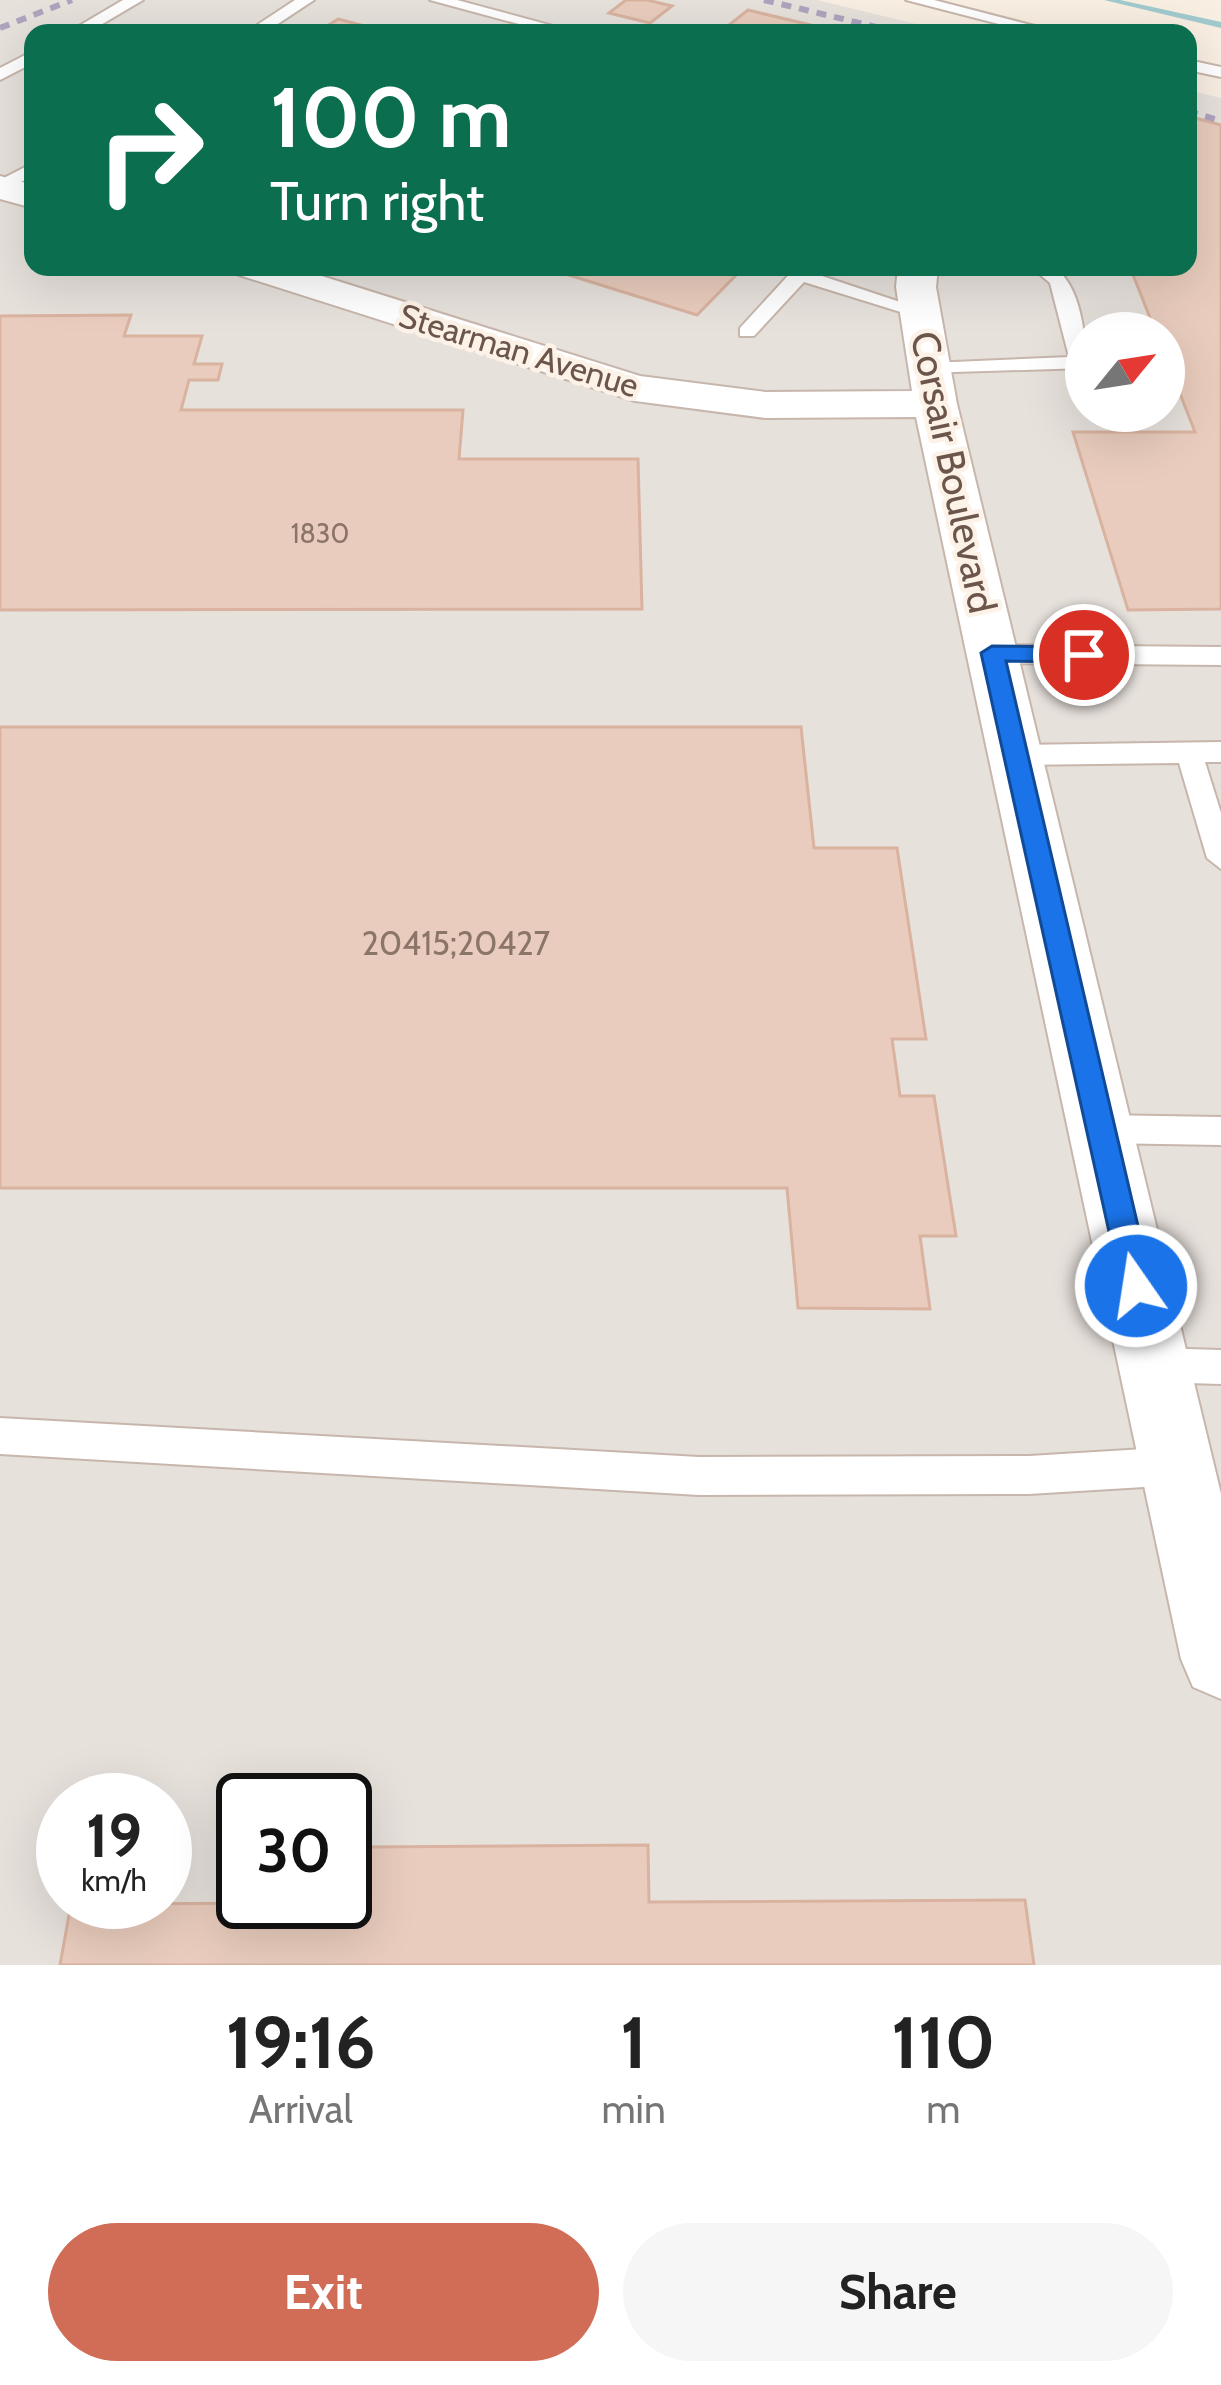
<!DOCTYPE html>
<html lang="en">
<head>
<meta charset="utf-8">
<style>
	:root { --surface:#fff; --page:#f6f6f6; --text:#222; --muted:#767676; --accent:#d16c57 }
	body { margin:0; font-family:Cabin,sans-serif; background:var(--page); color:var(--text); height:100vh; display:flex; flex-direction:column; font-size:45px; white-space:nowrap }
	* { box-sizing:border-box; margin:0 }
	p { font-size:39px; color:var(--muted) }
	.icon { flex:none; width:66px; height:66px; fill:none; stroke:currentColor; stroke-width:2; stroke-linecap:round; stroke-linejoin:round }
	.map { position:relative; height:1965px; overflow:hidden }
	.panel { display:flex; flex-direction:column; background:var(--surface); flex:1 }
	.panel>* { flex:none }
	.banner { position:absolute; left:24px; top:24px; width:1173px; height:252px; border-radius:24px; box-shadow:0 12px 48px #0002; background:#0b6e4f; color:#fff; overflow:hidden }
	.needle { width:78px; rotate:60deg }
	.tools { position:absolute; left:1065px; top:312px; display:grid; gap:24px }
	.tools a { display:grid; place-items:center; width:120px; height:120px; border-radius:50%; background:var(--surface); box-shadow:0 12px 48px #0002; font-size:60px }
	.speed { position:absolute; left:36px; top:1773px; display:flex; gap:24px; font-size:60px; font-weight:700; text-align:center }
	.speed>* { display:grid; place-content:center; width:156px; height:156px; border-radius:50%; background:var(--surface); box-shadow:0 12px 48px #0002; line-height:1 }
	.speed small { font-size:30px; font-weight:400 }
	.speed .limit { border:6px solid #111; border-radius:18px; background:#fff; color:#111 }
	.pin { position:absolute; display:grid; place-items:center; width:102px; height:102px; color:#fff; margin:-51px; border:6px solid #fff; border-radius:50%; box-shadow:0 3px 12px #0007 }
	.me { position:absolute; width:132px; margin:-66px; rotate:347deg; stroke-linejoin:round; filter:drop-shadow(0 0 9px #0008) }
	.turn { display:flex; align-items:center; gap:42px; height:252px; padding:0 48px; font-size:54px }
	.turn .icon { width:156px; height:156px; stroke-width:2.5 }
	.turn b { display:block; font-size:84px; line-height:102px }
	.eta { display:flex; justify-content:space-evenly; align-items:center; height:204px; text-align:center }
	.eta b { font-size:72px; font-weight:700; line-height:84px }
	.primary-button { display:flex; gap:24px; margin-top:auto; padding:24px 48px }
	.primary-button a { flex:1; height:138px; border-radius:72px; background:var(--accent); color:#fff; font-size:48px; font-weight:700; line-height:138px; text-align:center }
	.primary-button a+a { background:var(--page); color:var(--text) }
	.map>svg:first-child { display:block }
</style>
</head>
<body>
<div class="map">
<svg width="1221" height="1965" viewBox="0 0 1221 1965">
	<rect width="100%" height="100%" fill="#f8eee2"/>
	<!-- industrial -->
	<path fill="#e7e1dc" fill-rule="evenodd" d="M0,0H817L953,33H33V267H1188V90L1221,98V1965H0ZM1086,333H1164V411H1086ZM63,1800H165V1902H63ZM243,1800H345V1902H243Z"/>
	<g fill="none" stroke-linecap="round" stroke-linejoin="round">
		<!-- stream -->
		<polygon fill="#a1cace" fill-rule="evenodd" points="1104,0 1120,0 1221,22 1221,28"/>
	</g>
	<!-- building -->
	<g fill="#e9ccbd" stroke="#d9b3a0" stroke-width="3">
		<polygon points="626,0 647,0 672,6 650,23 609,13"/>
		<polygon points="748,10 844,33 719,33"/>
		<polygon points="338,19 391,33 316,33"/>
		<polygon points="1188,116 1221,125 1221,609 1128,610 1073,432 1195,432 1164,353 1164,333 1156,333 1130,267 1188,267"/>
		<polygon points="543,267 744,267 697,315"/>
		<polygon points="131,315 124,336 202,336 194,364 222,364 218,380 189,380 181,410 463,410 459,459 638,459 642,609 0,610 0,316"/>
		<polygon points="0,727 801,727 814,848 897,848 926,1039 892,1039 900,1096 934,1096 956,1236 920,1236 930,1309 798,1308 787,1188 0,1188"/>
		<polygon points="648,1845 649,1902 1025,1900 1034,1965 60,1965 71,1904 361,1903 365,1847"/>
	</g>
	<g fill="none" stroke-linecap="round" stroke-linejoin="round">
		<!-- lane casing -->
		<g stroke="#c7b6ab" stroke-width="4">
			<g id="lane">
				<polygon points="123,0 143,0 87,33 67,33"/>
				<polygon points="295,0 314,0 264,33 245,33"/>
				<polygon points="430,0 457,0 579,33 552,33"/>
				<polygon points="906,0 934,0 1062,33 1034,33"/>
				<polygon points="33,51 33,63 0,80 0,68"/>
				<polygon points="1188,60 1221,67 1221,77 1188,70"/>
				<polygon points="33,163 33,176 0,192 0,180"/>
				<polygon points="796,267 817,267 813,273 930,312 920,318 804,282 754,336 740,336 740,328"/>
				<path d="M1031,267H1054C1081,286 1086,336 1086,368L923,373V365L930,363L1069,357L1050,283Z"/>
				<polygon points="992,645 1221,647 1221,665 992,663 979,654"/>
				<polygon points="1221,742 1221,762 1205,762 1221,813 1221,869 1207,858 1179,763 1015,765 1002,755 1015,745"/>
				<polygon points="1100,1115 1221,1117 1221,1145 1100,1143 1089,1139 1084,1129 1089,1119"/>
				<polygon points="1154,1348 1221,1350 1221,1384 1154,1382 1141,1377 1136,1365 1141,1353"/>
				<polygon points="0,1418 699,1457 1029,1456 1177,1447 1190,1453 1196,1466 1190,1479 1177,1485 1029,1494 699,1495 0,1454"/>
			</g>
		</g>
		<!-- street casing -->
		<g stroke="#c7b6ab" stroke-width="4">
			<g id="street">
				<polygon points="0,176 33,185 33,208 0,199"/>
				<polygon points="233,267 293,267 640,376 765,392 912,391 896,287 898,267 938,267 936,287 957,404 1221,1494 1221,1699 1193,1687 1181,1659 916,417 765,418 635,401 239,275"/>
			</g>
		</g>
		<!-- lane -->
		<use href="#lane" fill="#fff" fill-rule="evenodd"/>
		<!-- street -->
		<use href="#street" fill="#fff" fill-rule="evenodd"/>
		<!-- rail -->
		<g stroke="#b0a3bf" stroke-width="6" stroke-dasharray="10 8" stroke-linecap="butt">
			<polyline points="764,0 901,33"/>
			<polyline points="0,28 72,0"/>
			<polyline points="1188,111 1221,121"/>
		</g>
	</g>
	<!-- route -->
	<polygon fill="#1a73e8" stroke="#114b97" stroke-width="3" points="992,646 1084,647 1095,655 1084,662 1006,661 1152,1286 1147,1297 1136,1301 1125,1297 1121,1286 981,653"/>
	<g text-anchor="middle" stroke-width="9" stroke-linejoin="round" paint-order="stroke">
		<!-- far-number labels -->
		<g font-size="27" fill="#8b7468">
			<text x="320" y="543">1830</text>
		</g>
		<!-- far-street labels -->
		<g font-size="33" fill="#6c564c" stroke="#fcf2e7">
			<text transform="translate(519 350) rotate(17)" y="12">Stearman Avenue</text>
		</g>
		<!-- number labels -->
		<g font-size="33" fill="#8b7468">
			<text x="456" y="955">20415;20427</text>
		</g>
		<!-- street labels -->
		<g font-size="39" fill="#6c564c" stroke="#fcf2e7">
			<text transform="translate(954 472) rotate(78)" y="14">Corsair Boulevard</text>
		</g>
	</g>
</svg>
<div class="tools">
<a><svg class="needle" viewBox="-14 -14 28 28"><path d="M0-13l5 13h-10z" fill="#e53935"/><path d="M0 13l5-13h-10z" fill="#767676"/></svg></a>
</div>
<div class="speed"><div>19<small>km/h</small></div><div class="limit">30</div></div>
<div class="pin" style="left:1084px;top:655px;background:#d93025"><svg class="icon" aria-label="arrive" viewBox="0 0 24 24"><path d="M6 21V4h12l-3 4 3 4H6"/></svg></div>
<svg class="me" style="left:1136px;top:1286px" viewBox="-20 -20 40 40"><circle r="17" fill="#1a73e8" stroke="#fff" stroke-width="3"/><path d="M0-11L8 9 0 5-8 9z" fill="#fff"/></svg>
<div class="banner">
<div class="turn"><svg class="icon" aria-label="right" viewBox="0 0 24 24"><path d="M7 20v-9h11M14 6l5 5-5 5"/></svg><div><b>100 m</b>Turn right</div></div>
</div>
</div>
<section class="panel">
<div class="eta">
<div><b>19:16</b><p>Arrival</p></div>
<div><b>1</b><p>min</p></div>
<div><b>110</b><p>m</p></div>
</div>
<div class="primary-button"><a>Exit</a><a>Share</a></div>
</section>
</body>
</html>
